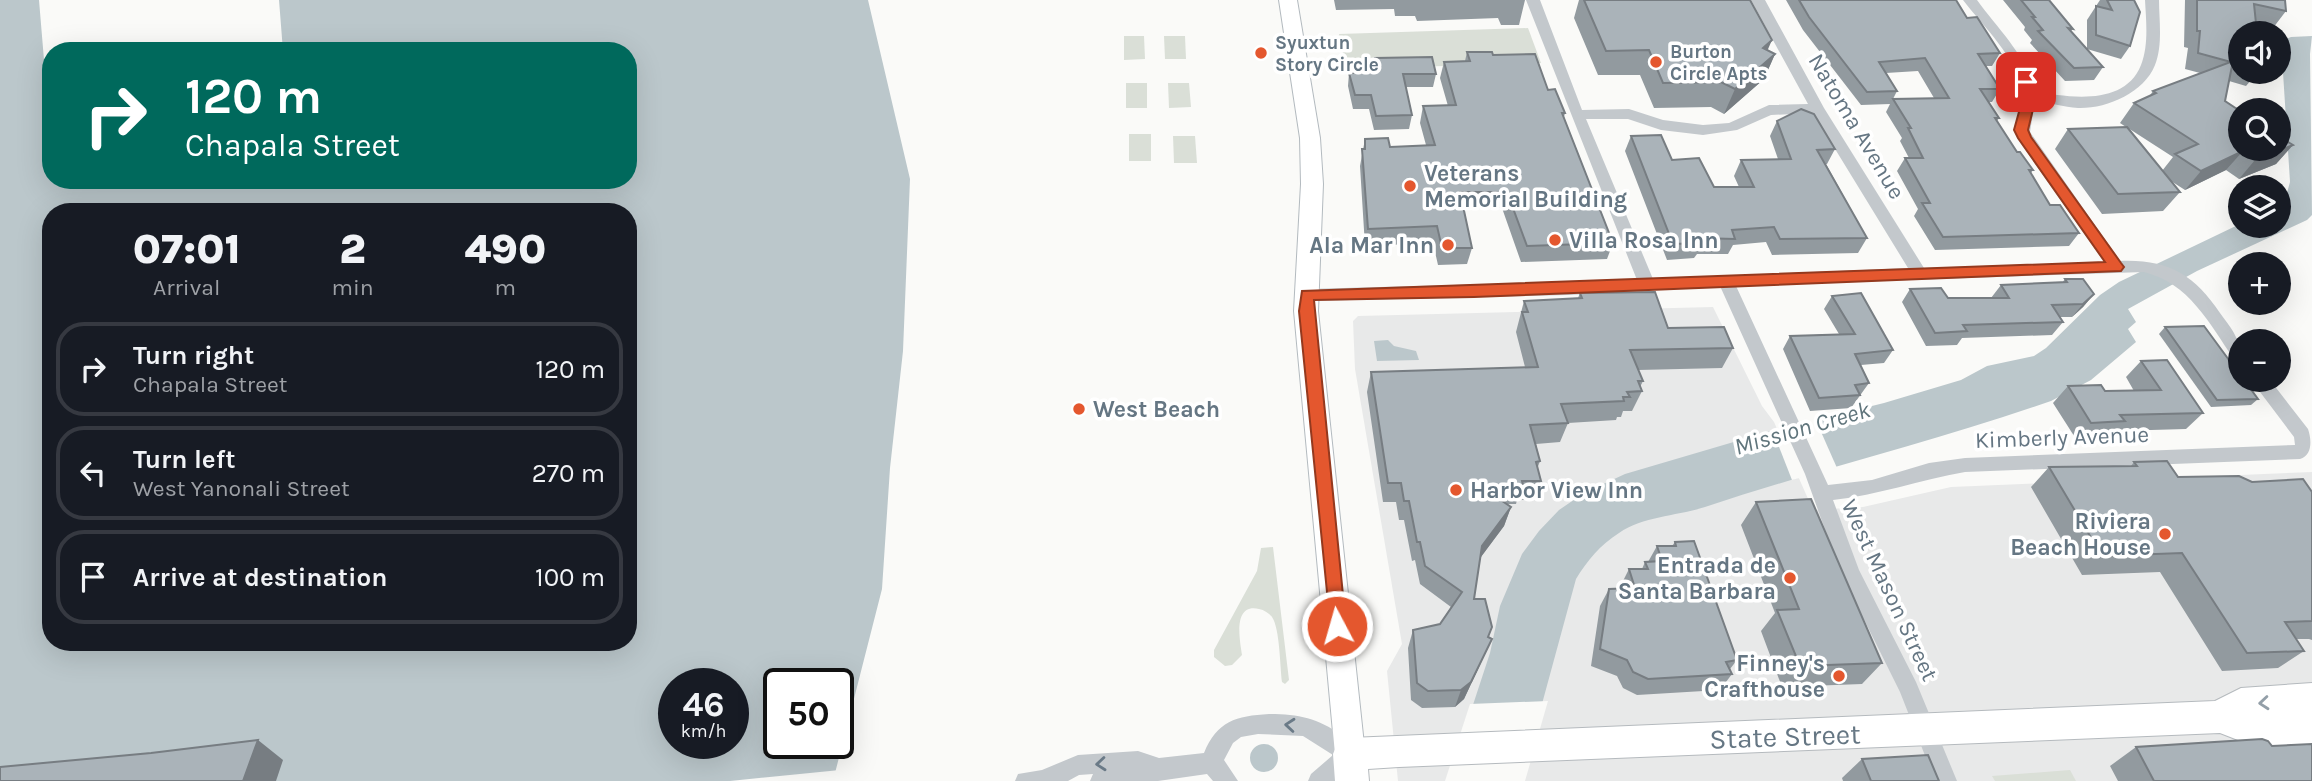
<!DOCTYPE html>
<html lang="en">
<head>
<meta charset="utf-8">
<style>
	:root { --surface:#171b24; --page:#20242c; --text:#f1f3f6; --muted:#9ea1a6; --line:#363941 }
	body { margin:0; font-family:Karla,sans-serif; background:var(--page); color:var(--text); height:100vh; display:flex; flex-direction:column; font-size:26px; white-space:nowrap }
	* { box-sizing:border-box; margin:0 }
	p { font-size:23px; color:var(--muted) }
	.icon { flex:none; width:38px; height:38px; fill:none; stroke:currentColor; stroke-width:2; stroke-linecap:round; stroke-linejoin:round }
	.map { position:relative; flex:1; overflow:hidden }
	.drawer { position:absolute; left:42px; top:203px; width:595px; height:448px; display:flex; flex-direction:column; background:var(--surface); border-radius:28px; box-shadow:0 7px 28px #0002 }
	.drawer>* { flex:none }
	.top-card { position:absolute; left:42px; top:42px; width:595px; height:147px; border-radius:28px; box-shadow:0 7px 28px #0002; background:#00695c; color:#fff; overflow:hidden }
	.tools { position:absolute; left:2228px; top:21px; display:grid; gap:14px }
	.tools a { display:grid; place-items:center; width:63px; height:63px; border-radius:50%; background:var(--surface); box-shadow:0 7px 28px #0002; font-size:35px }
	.speed { position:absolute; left:658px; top:668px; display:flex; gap:14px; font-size:35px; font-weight:700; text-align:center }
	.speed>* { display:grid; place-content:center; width:91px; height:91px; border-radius:50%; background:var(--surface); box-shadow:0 7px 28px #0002; line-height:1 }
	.speed small { font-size:18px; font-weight:400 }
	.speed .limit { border:4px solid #111; border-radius:10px; background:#fff; color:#111 }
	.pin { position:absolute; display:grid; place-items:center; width:60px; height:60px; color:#fff; margin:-30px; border-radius:14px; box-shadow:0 4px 10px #0006 }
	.me { position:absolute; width:77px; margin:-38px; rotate:354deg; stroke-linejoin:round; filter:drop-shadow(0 0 5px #0008) }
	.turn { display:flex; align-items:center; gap:24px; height:147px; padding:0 28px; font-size:32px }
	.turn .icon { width:91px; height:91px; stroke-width:2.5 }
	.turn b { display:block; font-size:49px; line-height:60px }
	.eta { display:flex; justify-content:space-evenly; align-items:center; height:119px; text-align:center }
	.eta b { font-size:42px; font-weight:800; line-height:49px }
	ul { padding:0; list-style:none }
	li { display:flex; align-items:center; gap:21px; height:94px; margin:0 14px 10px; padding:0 14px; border:4px solid var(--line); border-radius:28px }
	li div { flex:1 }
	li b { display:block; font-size:26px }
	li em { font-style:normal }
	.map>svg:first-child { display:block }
</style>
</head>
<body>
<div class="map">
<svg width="2312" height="781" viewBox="0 0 2312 781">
	<rect width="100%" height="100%" fill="#fafaf8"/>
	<!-- built -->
	<polygon fill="#e8e9e9" points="1713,307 1762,406 1774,422 1813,510 1863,507 1951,487 2312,472 2312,781 1398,781 1387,671 1402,644 1355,369 1353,321 1358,316"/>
	<!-- green -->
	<g fill="#dadfd7">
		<polygon points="1528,28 1541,63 1346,69 1339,34"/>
		<polygon points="1124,36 1144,36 1145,59 1124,60"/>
		<polygon points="1164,36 1185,36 1186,59 1165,59"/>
		<rect x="1126" y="83" width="21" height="25"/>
		<polygon points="1168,83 1189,83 1191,107 1169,108"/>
		<rect x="1129" y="134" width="22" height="27"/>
		<polygon points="1173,136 1195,136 1197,163 1174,163"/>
		<path d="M1273,547L1289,680L1285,684L1282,682C1280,667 1280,629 1272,617C1269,613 1264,610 1259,609C1232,603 1240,641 1242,655L1232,665L1225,666L1214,657V650L1257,571L1261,548Z"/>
		<polygon points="2070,770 2076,781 1995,781 1992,776"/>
	</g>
	<!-- water -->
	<g fill="#bbc7cb" fill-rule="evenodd">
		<path d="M0,0H39L45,72L43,108L51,130V180H628V51H283L279,0H868L910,179L903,351L890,468L882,589L833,781H0ZM51,212H628V642H51ZM674,684H733V744H674ZM779,684H838V744H779Z"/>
		<path d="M2312,36L2310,54L2312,215L2307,220L2197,271L2128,309L2136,322L2128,329L2136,342L2091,380L2051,401C1937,441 1819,469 1705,507C1677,516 1644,516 1619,533C1600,545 1587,561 1576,579L1521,781H1448L1490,653L1500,606L1522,554L1539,531L1559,510L1584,493L1625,474L1771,431L1884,403L1961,380L1987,366L2034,356L2046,348L2100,295L2119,282L2240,224V226H2278L2279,205L2285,200L2290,182L2281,41L2291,37Z"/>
		<polygon points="1388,340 1394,346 1416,351 1419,360 1377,361 1374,341"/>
		<circle cx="1264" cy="758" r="14"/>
	</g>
	<!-- pier -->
	<g fill="#fafaf8">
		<polygon points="1814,416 1837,468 1792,480 1772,429"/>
		<polygon points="1548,701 1525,781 1445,781 1470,704"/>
		<polygon points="840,770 837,781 730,781"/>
	</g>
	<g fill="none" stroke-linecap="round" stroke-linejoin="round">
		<!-- secondary casing -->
		<g stroke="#b3babf" stroke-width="2">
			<polygon id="secondary" points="1279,0 1297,0 1320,138 1323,184 1318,311 1365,754 1361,764 1350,768 1339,764 1335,754 1294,311 1301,184 1300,138"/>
		</g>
		<!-- primary casing -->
		<g stroke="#b5babe" stroke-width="2">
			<polygon id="primary" points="2312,683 2312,745 2256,747 2220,733 1399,767 1368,769 1369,781 1335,781 1333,754 1338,742 1350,738 2215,701 2241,688"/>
		</g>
		<!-- street -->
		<g fill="#c3c8cc" fill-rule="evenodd">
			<path d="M1526,0H1540L1582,110L1629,109L1663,120L1703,125L1729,123L1769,105L1808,104L1751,0H1765L1824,108L1924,268L2104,262L2017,138C2013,122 2022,109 2021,94C2019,58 1983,27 1963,0H1977C1998,29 2026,55 2035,91C2069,98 2125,106 2141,65C2149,45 2146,20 2145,0H2159C2159,20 2163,45 2155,65C2144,93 2106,109 2078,108C2064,107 2049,103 2035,100L2030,132L2120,261C2167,259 2194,274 2220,313C2233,331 2240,337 2240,360L2234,359C2209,323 2189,283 2144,272L1736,286L1828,485L1872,480L1929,463L1965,458L2295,445L2294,437L2251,380H2270L2308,429C2312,441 2312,455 2300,459L1965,472C1920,480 1878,495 1833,500L1859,570L1916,682L1957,781H1935L1900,692L1840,571L1805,474L1720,286L1568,295L1307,301L1299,295L1307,289L1637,280ZM1813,113L1908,268L1653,279L1586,119H1628L1661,130L1703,135L1737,130L1771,115Z"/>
			<path d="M1269,714C1298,714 1318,718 1341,735C1349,741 1357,745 1361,754L1358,761L1335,781H1308L1311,774L1333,755L1303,736L1258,734L1241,737L1233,743L1224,760L1238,781H1213L1207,774L1158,781H1090L1093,774L1079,775L1068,781H1015L1018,774L1042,770L1078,755L1138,751L1159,758L1204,753C1217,721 1236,716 1269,714Z"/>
		</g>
		<!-- secondary -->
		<use href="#secondary" fill="#fff" fill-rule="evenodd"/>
		<!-- primary -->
		<use href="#primary" fill="#fff" fill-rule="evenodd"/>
	</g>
	<!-- wall -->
	<g fill="#929a9f" fill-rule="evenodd">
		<polygon points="1334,0 1525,0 1519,25 1501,25 1498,18 1417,21 1415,16 1395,16 1394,9 1336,10"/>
		<polygon points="1579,0 1750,0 1767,50 1775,54 1764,79 1724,114 1711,107 1654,108 1640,75 1598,75 1574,18"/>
		<path d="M1786,0H1956L1967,18L2000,53L1992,66H1985L2000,89L1992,102H1988L1999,118L1997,121L2017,152L2033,170L2031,173L2050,205L2079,233L2069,246L1935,250L1914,216L1918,209L1897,171L1905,158H1909L1900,141L1902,138L1886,112L1890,104L1861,105L1803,30ZM1918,71L1934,98L1893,99L1897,91L1886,73Z"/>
		<polygon points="2003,0 2049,0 2073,29 2071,31 2103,67 2094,80 2065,81 2030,43 2032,40 2024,30 2025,27"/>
		<polygon points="2100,0 2134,0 2130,46 2121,59 2087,49 2087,20"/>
		<path d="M2185,0H2285L2286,11L2273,28L2256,24L2240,33V72H2258L2246,86L2229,81L2225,101L2293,145L2276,164L2239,179L2226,170L2185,190L2171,181L2180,192L2163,211L2102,214L2055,149L2068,129L2126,127L2120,123L2134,103L2149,97L2153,91L2200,73L2185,69L2188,48L2184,47ZM2128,128L2173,157L2162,171Z"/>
		<polygon points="1467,52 1493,55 1548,90 1565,113 1564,117 1613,243 1607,259 1521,262 1502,208 1464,209 1472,248 1467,264 1438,265 1433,243 1365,246 1360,166 1365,139 1390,147 1426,145 1420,123 1423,106 1448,106 1440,78 1444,62 1465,61"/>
		<polygon points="1375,58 1436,74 1433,87 1406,87 1412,115 1409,129 1374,130 1369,109 1353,109 1348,86 1349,73 1373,72"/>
		<polygon points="1777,121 1835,149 1827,164 1826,164 1867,238 1858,253 1772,255 1766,242 1733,245 1728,254 1697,254 1694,258 1667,260 1625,151 1631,136 1672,160 1714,187 1739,187 1734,176 1741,160 1778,159 1770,136"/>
		<polygon points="2065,279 2094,294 2083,307 2072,317 2060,317 2063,322 2052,335 1962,338 1957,345 1926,346 1902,302 1910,289 1948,298 1991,298 2001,285 2062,283"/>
		<polygon points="1580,293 1668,328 1733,348 1722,368 1638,370 1643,381 1640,387 1642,391 1632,411 1623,411 1621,417 1617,417 1616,420 1568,423 1560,442 1536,444 1540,461 1537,469 1541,481 1533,500 1517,500 1516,504 1507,504 1511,507 1504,526 1480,558 1474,599 1488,637 1492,639 1484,656 1464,699 1455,707 1422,708 1411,700 1408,648 1413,630 1440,624 1451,607 1420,584 1415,560 1412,561 1404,520 1399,520 1396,502 1383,502 1367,392 1371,372 1525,367 1516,332 1524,301 1578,298"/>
		<polygon points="1832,296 1893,350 1884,363 1861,365 1869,383 1851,408 1810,411 1783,349 1790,336 1839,334 1824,309"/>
		<polygon points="2165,327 2258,399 2251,405 2211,407 2159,334"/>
		<polygon points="2141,361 2203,413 2186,429 2116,431 2109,438 2076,439 2053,403 2068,386 2105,391 2134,391 2126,377"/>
		<polygon points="2134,462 2178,477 2252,482 2312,492 2312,640 2309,639 2296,639 2304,651 2278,668 2222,671 2160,572 2082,575 2031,487 2049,467 2131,466"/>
		<polygon points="1756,502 1882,663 1862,684 1782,687 1761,631 1775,613 1741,525"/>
		<polygon points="1675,542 1737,660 1730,669 1732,674 1720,690 1637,695 1623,688 1617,676 1591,666 1600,606 1609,589 1620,589 1620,587 1629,569 1642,569 1645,562 1648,562 1657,546 1672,546"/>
		<polygon points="2272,746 2312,781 2118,781 2110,766 2136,747"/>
		<polygon points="1862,759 1939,781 1843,781 1842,778"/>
	</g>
	<!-- shaded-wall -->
	<g fill="#777d82">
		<polygon points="1772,40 1761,65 1763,48"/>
		<polygon points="1775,54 1764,79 1724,114 1735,89"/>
		<polygon points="2293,145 2276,164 2239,179 2255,160"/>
		<polygon points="2243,151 2226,170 2185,190 2201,171"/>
		<polygon points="2094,294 2083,307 2072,317 2083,304"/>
		<polygon points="1511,507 1504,526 1475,565 1482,546"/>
		<polygon points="1492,639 1464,699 1455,707 1461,690"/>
		<polygon points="258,740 283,760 276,781 243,781"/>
	</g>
	<!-- building -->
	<g fill="#aab3b9" stroke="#777d82" stroke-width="2">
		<polygon points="1584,0 1750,0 1772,40 1763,48 1775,54 1735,89 1721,82 1663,83 1649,50 1606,51"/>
		<polygon points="1799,0 1956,0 1967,18 1977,17 2000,53 1978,54 2000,89 1980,89 1999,118 1995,118 2017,152 2020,152 2033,170 2029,170 2050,205 2060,205 2079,233 1943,237 1922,203 1930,203 1905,158 1923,158 1908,128 1911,128 1893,99 1949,98 1925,58 1879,62 1897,91 1867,92 1809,17"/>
		<polygon points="2021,0 2049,0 2073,29 2068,28 2103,67 2074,68 2038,31 2043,30 2032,17 2035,17"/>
		<polygon points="2107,0 2134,0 2140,12 2130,46 2096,35 2096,6 2112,10"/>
		<polygon points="2197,0 2285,0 2286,11 2254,4 2257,33 2240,33 2240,64 2233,62 2233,61 2231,62 2198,53 2200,31 2197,31"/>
		<polygon points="1467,52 1492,52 1493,55 1535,54 1548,90 1555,89 1565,113 1562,113 1613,243 1527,246 1507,192 1460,192 1472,248 1442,248 1437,226 1368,229 1362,149 1365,149 1365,139 1388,138 1390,147 1435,145 1423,106 1456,105 1444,62 1470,61"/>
		<polygon points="1432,57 1436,74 1403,74 1412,115 1376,116 1371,95 1355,95 1349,73 1378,72 1375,58"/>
		<polygon points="2233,61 2225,101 2240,111 2240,149 2278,149 2278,136 2293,145 2255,160 2243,151 2201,171 2175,154 2198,144 2134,103 2156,93 2153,91"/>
		<polygon points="1801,109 1814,114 1835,149 1817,150 1867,238 1780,239 1774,227 1732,230 1735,239 1700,238 1701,243 1673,244 1631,136 1661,135 1672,160 1699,158 1714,187 1754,187 1741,160 1791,159 1777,121"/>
		<polygon points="2127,127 2180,192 2118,194 2068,129"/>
		<polygon points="2065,279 2083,279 2094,294 2083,304 2052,305 2063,322 1963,325 1967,331 1935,333 1910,289 1941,288 1948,298 2009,298 2001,285 2067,282"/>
		<polygon points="1655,292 1668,328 1724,327 1733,348 1630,350 1643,381 1638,381 1642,391 1627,392 1630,397 1623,397 1624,401 1561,404 1568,423 1530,425 1540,461 1536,462 1541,481 1522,481 1523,485 1480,486 1511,507 1482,546 1474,599 1485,599 1492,627 1488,637 1492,639 1471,682 1461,690 1428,691 1417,683 1413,630 1440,624 1462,592 1425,566 1420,542 1417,542 1409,501 1404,501 1401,483 1388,483 1371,372 1538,367 1522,312 1528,312 1524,301 1582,298 1580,293"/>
		<polygon points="1861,293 1893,350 1855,354 1869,383 1855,385 1860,395 1819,398 1790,336 1855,334 1832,296"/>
		<polygon points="2204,326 2240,375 2240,380 2244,380 2258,399 2217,400 2165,327"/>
		<polygon points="2167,360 2203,413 2120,415 2125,421 2091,423 2068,386 2101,385 2105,391 2161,390 2141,361"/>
		<polygon points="2167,461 2178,477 2239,476 2252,482 2303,479 2312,492 2312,621 2285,622 2304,651 2247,653 2182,553 2102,556 2049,467 2137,466 2134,462"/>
		<polygon points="1811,499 1882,663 1800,666 1777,610 1799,609 1756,502"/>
		<polygon points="1694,541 1737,660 1726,662 1732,674 1648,679 1633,672 1627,660 1600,649 1609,589 1635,588 1629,569 1648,569 1645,562 1662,561 1657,546 1676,546 1675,542"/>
		<polygon points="2262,739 2268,741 2272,746 2312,744 2312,781 2154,781 2136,747"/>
		<polygon points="258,740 243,781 0,781 0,767 151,753"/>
		<polygon points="1928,755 1939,781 1871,781 1862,759"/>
	</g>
	<!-- one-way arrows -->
	<defs><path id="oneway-chevron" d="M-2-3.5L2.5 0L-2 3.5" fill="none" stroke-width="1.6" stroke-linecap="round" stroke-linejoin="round" transform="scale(1.75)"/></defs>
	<use stroke="#939fa8" href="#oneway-chevron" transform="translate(2264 703) rotate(175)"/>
	<g stroke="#6a7a87">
		<use href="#oneway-chevron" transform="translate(1290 725) rotate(-175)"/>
		<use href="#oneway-chevron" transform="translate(1101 764) rotate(175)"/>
	</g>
	<!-- route -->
	<polygon fill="#e4572e" stroke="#94391e" stroke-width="2" points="2026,78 2033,82 2035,101 2028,130 2031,137 2121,263 2124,267 2121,271 1474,297 1314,300 1346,626 1344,632 1337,634 1331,632 1299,311 1302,291 2105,262 2018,138 2014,130 2022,101 2020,82"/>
	<!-- markers -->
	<g fill="#e4572e" stroke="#fff" stroke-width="2.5">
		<circle cx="1261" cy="53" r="7"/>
		<circle cx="1656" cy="62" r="7"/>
		<circle cx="1410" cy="186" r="7"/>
		<circle cx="1555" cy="240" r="7"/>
		<circle cx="1448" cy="245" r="7"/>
		<circle cx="1079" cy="409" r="7"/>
		<circle cx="1456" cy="490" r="7"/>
		<circle cx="2165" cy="534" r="7"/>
		<circle cx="1790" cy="578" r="7"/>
		<circle cx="1839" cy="676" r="7"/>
	</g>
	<g text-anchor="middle" stroke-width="7" stroke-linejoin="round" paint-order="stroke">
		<!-- far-poi labels -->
		<g font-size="19" font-weight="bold" fill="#657683" stroke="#fff" text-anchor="start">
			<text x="1275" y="49">Syuxtun<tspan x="1275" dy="22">Story Circle</tspan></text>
			<text x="1670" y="58">Burton<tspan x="1670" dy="22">Circle Apts</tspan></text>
		</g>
		<!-- street labels -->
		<g font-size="23" fill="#657683" stroke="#fff">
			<text transform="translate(1857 126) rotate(59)" y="8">Natoma Avenue</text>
			<text transform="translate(2062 437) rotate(-2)" y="8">Kimberly Avenue</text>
			<text transform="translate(1890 590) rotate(65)" y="8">West Mason Street</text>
		</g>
		<!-- poi labels -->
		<g font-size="23" font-weight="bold" fill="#657683" stroke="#fff" text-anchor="start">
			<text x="1424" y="181">Veterans<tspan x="1424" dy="26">Memorial Building</tspan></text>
			<text x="1569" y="248">Villa Rosa Inn</text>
			<text x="1434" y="253" text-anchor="end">Ala Mar Inn</text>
			<text x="1093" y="417">West Beach</text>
			<text x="1470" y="498">Harbor View Inn</text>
			<text x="2151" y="529" text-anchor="end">Riviera<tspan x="2151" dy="26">Beach House</tspan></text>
			<text x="1776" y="573" text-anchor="end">Entrada de<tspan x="1776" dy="26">Santa Barbara</tspan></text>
			<text x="1825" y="671" text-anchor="end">Finney's<tspan x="1825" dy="26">Crafthouse</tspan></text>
		</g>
		<!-- water labels -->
		<g font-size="24" font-style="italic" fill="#60757c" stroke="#fff">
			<text transform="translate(1802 428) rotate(-16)" y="8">Mission Creek</text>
		</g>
		<!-- near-street labels -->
		<g font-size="28" fill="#657683" stroke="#fff">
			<text transform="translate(1785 736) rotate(-2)" y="10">State Street</text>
		</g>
	</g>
</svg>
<div class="tools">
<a><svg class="icon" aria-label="sound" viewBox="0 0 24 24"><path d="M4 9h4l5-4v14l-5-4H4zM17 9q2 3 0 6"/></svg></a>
<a><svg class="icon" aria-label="search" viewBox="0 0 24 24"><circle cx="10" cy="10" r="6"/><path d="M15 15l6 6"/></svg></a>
<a><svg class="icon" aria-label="layers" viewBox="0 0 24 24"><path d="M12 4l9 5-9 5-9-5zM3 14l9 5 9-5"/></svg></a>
<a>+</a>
<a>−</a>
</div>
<div class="speed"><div>46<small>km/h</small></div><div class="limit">50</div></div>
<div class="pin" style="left:2026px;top:82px;background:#d93025"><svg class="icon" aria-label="arrive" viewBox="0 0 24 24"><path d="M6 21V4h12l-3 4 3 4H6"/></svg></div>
<svg class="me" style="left:1337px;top:626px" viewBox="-20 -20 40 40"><circle r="17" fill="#e4572e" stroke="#fff" stroke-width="3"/><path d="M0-11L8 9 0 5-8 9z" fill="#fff"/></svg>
<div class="top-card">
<div class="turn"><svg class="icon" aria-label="right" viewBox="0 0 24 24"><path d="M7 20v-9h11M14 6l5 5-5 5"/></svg><div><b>120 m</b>Chapala Street</div></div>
</div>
<section class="drawer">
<div class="eta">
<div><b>07:01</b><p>Arrival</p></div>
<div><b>2</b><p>min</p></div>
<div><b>490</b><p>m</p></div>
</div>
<ul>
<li><svg class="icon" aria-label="right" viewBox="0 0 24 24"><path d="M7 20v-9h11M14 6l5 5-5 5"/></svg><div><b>Turn right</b><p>Chapala Street</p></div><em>120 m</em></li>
<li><svg class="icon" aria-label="left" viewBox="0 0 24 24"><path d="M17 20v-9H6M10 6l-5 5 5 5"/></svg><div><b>Turn left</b><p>West Yanonali Street</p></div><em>270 m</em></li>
<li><svg class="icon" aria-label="arrive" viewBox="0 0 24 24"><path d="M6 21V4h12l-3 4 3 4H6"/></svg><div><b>Arrive at destination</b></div><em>100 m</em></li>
</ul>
</section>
</div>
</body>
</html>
